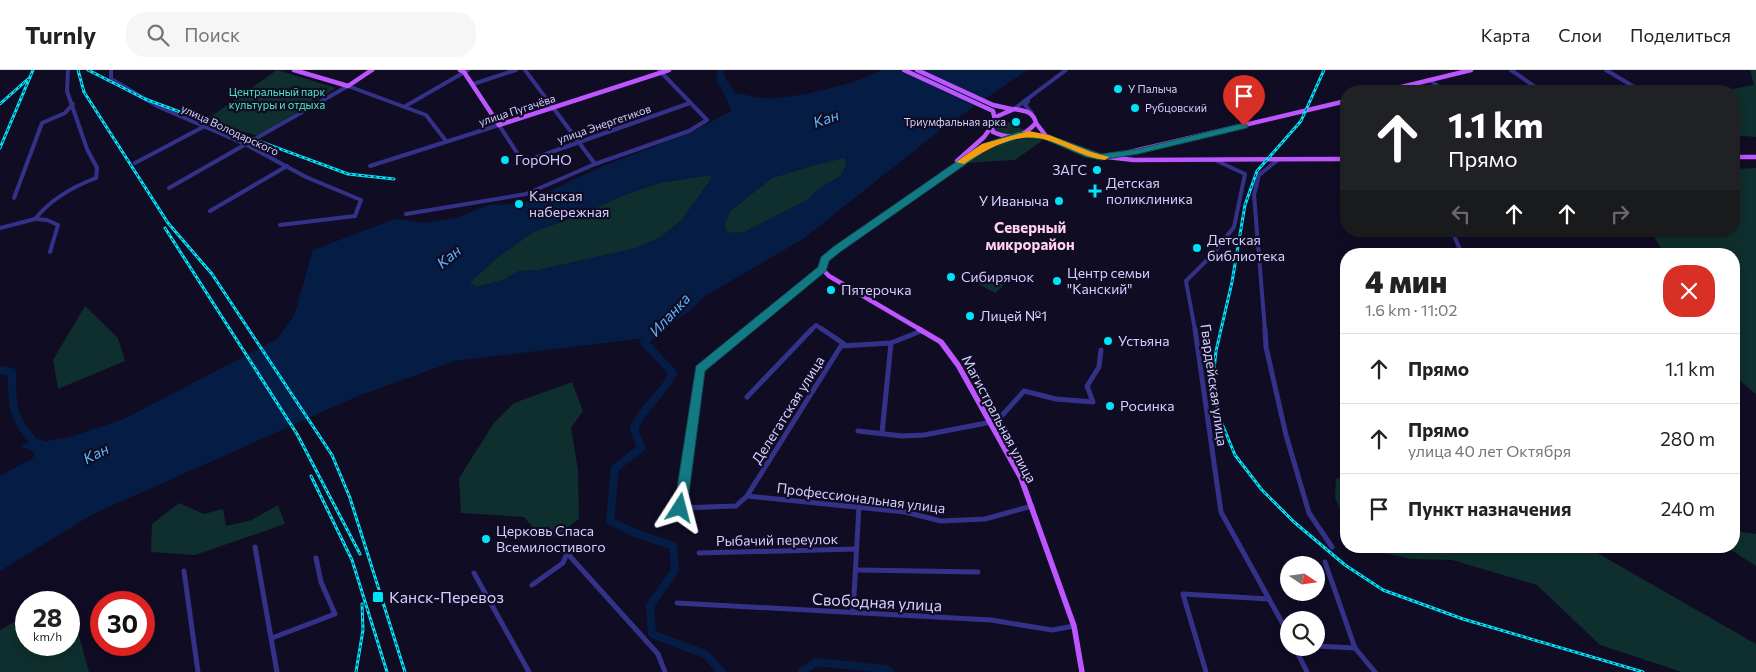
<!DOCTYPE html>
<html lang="ru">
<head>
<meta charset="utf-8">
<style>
	:root { --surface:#fff; --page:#f6f6f6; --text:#222; --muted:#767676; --line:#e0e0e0 }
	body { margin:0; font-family:Commissioner,sans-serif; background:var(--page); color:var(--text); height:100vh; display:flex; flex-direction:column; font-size:19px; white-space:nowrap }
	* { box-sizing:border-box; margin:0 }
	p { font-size:16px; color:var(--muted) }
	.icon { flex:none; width:28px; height:28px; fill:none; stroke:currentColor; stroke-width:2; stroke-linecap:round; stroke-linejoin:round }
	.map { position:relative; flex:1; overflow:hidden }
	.drawer { position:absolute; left:1340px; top:178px; width:400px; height:305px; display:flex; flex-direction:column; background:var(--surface); border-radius:20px; box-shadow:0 2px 8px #0003 }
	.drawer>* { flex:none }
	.top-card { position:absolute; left:1340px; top:15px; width:400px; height:152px; border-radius:20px; box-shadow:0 2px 8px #0003; background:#202124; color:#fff; overflow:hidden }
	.needle { width:32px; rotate:103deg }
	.buttons { position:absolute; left:1280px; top:486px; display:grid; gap:10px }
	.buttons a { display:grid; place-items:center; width:45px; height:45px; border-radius:50%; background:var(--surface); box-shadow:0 2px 8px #0003; font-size:25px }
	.speed { position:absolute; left:15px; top:521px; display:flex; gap:10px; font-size:25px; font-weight:700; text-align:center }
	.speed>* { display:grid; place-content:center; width:65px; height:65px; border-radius:50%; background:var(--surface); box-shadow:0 2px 8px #0003; line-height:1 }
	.speed small { font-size:12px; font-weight:400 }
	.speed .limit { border:8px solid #d22; background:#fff; color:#111 }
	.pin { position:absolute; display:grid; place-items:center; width:42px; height:42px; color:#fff; margin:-51px -21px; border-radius:50% 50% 50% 0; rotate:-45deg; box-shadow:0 0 5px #0007 }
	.pin .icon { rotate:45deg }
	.me { position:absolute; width:55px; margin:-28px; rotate:9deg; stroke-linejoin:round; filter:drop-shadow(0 0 4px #0008) }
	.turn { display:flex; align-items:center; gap:18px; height:105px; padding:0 25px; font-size:22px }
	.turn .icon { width:65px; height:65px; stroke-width:2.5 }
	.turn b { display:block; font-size:35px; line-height:42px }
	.lanes { display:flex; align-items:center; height:48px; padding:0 25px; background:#0003; justify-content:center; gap:25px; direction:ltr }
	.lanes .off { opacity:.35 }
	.round { display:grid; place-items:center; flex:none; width:52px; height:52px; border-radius:20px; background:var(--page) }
	.overview { display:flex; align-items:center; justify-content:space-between; height:85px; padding:0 25px }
	h1 { font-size:30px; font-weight:800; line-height:38px }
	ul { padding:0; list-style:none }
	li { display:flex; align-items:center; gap:15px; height:70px; padding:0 25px; border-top:1px solid var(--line) }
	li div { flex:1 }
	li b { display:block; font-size:19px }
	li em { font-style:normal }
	header { display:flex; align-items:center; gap:30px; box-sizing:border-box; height:70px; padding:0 25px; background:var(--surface); border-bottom:1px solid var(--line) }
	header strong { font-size:24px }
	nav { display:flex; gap:28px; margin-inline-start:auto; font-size:18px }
	.search { width:350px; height:45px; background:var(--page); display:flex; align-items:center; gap:12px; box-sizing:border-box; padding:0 18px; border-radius:20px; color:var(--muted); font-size:19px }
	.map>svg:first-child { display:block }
</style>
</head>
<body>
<header>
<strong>Turnly</strong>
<div class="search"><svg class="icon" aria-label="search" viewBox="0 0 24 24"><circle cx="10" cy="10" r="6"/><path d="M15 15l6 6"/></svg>Поиск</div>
<nav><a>Карта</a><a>Слои</a><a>Поделиться</a></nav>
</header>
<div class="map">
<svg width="1756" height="602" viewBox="0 0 1756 602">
	<rect width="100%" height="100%" fill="#100c24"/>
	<!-- green -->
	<g fill="#0e2f2d">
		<polygon points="277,0 336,18 258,66 206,50"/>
		<polygon points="1750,0 1756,0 1756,67 1734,65 1734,21 1722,21 1754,15"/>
		<polygon points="1000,48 1027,61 1007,66 995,62 994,57"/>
		<polygon points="1036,66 1043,70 1015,90 964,93 995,74"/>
		<polygon points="845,87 846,96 841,106 817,120 809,129 745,162 728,163 724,156 730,141 772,108 811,96"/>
		<polygon points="1756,98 1756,324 1734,306 1734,184 1664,184 1651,161 1734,161 1734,99"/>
		<polygon points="710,105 712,108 681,151 661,167 637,178 539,200 519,201 503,210 477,217 469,213 498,187 533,162 583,144 621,126 659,113"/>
		<polygon points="982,203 1004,215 995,223 973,211"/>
		<polygon points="85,236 118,268 125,291 58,319 53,290"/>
		<polygon points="572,312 583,341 571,358 578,400 579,449 555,467 537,462 524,447 461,443 459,408 494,353 514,333"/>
		<polygon points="1346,404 1346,454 1335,427 1336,409"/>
		<polygon points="179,433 204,444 223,439 226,456 252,450 278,435 285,454 195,485 151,482 152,454"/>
		<polygon points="1734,461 1756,464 1756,496 1725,476 1734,476"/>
		<polygon points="1369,476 1585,476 1756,574 1756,602 1682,602 1600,575 1537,515 1452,490 1411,489 1375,481"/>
		<polygon points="73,544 89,602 0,602 0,560 14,552 26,550 26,575 69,575 69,545"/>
	</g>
	<!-- water -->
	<path fill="#051d44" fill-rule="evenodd" d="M718,0H724V6L735,23C743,24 753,27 762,28C789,31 859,13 882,0H1027L943,58L803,169L705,226L689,241L654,267L455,291L358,326L93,444L0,501V406L33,388L35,382L20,376L36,369L47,371L70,367L124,349L277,269L294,246L313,180L395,149L424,153L457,148L488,135L522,134L603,96L692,62L731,41L727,29L716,10ZM845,88L846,96L840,106L817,120L809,129L745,162L728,163L724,156L730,141L772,108L811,96ZM709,105L712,108L681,151L661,167L636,178L539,200L519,201L503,210L477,217L469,213L498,187L533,162L583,144L621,126L659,113Z"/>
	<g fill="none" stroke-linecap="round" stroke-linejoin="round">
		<!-- river -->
		<g stroke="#051d44" stroke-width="8">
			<path d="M655,261L644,272L673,303C663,326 644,334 634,359L641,378L615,398L610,451L635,463L673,476L675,500L650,536L652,564L705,584L722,602"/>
			<path d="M0,300L12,302C12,337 12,350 38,376"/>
			<polyline points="801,602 816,592 885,599 890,602"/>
		</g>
		<!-- minor-far1 -->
		<g stroke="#343288" stroke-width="4">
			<polyline points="111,0 111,9 159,37 245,74 306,107 361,130 355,146 280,155"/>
			<polyline points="525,0 595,94"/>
			<polyline points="1511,0 1541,21"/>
			<polyline points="1606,0 1641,21"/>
			<polyline points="1430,10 1444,21"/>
			<polyline points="473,14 516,0"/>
			<polyline points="1028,31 1025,35 1032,43"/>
			<polyline points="404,37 468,0"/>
			<polyline points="1014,39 1066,0"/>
			<polyline points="135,93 205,56"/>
			<polyline points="370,96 499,55 523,92 690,33"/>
			<polyline points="169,118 348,16 426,45 446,71"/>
			<polyline points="14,128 42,53 65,43 73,34"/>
			<polyline points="210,141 287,96"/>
			<polyline points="406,144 526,124 595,94 689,61 707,50 659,0"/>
			<polyline points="0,158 35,149"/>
			<polyline points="1452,161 1462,184"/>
			<path d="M50,182L58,155L47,150L35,149C51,129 72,117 96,108L97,98L87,79L67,21L68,0"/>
			<polyline points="748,260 822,199"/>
			<polyline points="811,260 816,255 823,260"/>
			<polyline points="1195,260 1186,211 1213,184 1234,157 1245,104 1215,90"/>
			<polyline points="1265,260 1254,125 1259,105 1279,89"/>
		</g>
		<!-- minor -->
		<g stroke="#343288" stroke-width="5">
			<polyline points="749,259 700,299 680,438 736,436 747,426 841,276 891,273 921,261"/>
			<polyline points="822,259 844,274"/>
			<polyline points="1195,259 1221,442 1289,565"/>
			<polyline points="1265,259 1266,277 1286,365 1309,443 1332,477"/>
			<polyline points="747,327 812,259"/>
			<polyline points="858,361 902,366 924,365 997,351 1024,321 1056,329 1093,332 1087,316 1099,297 1101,280"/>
			<polyline points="882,363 891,273"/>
			<polyline points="747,426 905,442 941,451 985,449 1032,436"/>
			<polyline points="255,477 277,602"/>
			<polyline points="699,483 856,479"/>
			<polyline points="1325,492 1355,578 1375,602"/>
			<polyline points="858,500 978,502"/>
			<polyline points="184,501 198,602"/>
			<polyline points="474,503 529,602"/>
			<polyline points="532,515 563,493 567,483 658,584 665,602"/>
			<polyline points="677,533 991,550 1052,560 1074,556"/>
			<polyline points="853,543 859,436"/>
			<polyline points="272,568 335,544 321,512 316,488"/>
			<polyline points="1316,576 1355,578"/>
			<polyline points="1295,578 1307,602"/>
			<polyline points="1206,602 1183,524 1269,529"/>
		</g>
		<!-- major-far1 -->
		<g stroke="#bd56ff" stroke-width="4.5">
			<polyline points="294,0 348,16 372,0"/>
			<polyline points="460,0 464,2 499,55 669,0"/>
			<polyline points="904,0 993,41 995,50"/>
			<polyline points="917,0 993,35 1011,39"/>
			<polyline points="1385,21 1471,0"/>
			<path d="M1014,39C1025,41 1033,41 1036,53C1022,68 1011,70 993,62L992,58L998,46Z"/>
			<polyline points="1036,53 1046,66"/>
			<polyline points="1023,64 1046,67 1089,85 1134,90 1346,89"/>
			<polyline points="1113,86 1346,31"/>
			<polyline points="1734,87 1756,87"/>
			<polyline points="957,91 984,67 992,56"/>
			<polyline points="921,260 829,206 822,199 825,189 945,102 985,76 1007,68"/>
		</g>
		<!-- major -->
		<polyline stroke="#bd56ff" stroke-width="5.5" points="919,259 941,272 958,295 1021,408 1074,556 1082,602"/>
		<!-- rail casing -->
		<g stroke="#00e4fa" stroke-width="3">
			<g id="rail">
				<polyline points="78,0 84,22 168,153 212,204 332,385 350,428 405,602"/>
				<polyline points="88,0 145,29 348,104 394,109"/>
				<polyline points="1324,0 1301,51 1257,101 1245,135 1232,212 1216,281 1213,309 1218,344 1235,385 1262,420 1294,452 1345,495 1383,520 1463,549 1643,602"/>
				<polyline points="0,34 28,9"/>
				<polyline points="0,78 33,0"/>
				<polyline points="165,158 297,364 360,484"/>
				<polyline points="311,406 352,490 387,602"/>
				<polyline points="356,602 363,560 362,534"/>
			</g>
		</g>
		<!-- rail -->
		<use href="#rail" stroke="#100c24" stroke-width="1" stroke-dasharray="3" stroke-linecap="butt"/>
	</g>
	<!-- route -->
	<polygon fill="#137983" stroke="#0c4f55" points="1244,53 1248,56 1247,58 1138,84 1101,90 1086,87 1044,69 1023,67 989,78 840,182 829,191 826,201 705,301 687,438 680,443 676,442 674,438 696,296 818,197 821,187 833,177 982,74 1019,62 1049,65 1101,84 1138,79"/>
	<!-- slow -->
	<path fill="#f59e0b" d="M1029,61L1049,65L1091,82L1109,87L1105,90C1082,87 1064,74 1043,69C1015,62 986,80 964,94L956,92L982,74Z"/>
	<!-- markers -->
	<g fill="#00e4fa" stroke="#100c24" stroke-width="2">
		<circle cx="1118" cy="19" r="5"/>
		<circle cx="1135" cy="38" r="5"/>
		<circle cx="1016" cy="52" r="5"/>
		<circle cx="505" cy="90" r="5"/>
		<circle cx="1097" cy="100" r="5"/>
		<path d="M1092.5 113.5h5v5h5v5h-5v5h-5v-5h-5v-5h5z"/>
		<circle cx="1059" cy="131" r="5"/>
		<circle cx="519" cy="134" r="5"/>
		<circle cx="1197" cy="178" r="5"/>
		<circle cx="951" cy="207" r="5"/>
		<circle cx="1057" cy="211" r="5"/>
		<circle cx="831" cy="220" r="5"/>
		<circle cx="970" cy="246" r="5"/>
		<circle cx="1108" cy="271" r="5"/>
		<circle cx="1110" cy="336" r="5"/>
		<circle cx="486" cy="469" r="5"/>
		<rect x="372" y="521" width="12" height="12" rx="2.5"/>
	</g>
	<g text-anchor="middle" stroke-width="4.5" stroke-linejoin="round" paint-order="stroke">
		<!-- far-poi labels -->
		<g font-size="11" fill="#d4cfff" stroke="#100c24" text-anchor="start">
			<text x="1128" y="23">У Палыча</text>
			<text x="1145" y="42">Рубцовский</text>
			<text x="1006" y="56" text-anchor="end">Триумфальная арка</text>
		</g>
		<!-- far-park labels -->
		<g font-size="11" fill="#4feac2" stroke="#100c24">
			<text x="277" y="26">Центральный парк<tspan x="277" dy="13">культуры и отдыха</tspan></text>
		</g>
		<!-- far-street labels -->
		<g font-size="11" fill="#d4cfff" stroke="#100c24">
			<text transform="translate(517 40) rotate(-18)" y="4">улица Пугачёва</text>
			<text transform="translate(604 54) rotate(-19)" y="4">улица Энергетиков</text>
			<text transform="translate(230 60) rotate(25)" y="4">улица Володарского</text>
		</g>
		<!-- poi labels -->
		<g font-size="14" fill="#d4cfff" stroke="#100c24" text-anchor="start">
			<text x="515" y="95">ГорОНО</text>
			<text x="1087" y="105" text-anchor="end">ЗАГС</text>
			<text x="1106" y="118">Детская<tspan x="1106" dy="16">поликлиника</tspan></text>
			<text x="529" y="131">Канская<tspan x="529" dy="16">набережная</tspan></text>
			<text x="1049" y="136" text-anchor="end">У Иваныча</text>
			<text x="1207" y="175">Детская<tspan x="1207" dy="16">библиотека</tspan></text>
			<text x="1067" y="208">Центр семьи<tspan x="1067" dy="16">"Канский"</tspan></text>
			<text x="961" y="212">Сибирячок</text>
			<text x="841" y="225">Пятерочка</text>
			<text x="980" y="251">Лицей №1</text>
			<text x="1118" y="276">Устьяна</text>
			<text x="1120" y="341">Росинка</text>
			<text x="496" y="466">Церковь Спаса<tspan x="496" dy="16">Всемилостивого</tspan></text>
		</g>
		<!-- street labels -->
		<g font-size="14" fill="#d4cfff" stroke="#100c24">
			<text transform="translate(1214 315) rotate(82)" y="5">Гвардейская улица</text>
			<text transform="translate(788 340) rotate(-58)" y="5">Делегатская улица</text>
			<text transform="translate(999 349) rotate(62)" y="5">Магистральная улица</text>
			<text transform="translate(861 428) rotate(7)" y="5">Профессиональная улица</text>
			<text transform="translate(777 470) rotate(-1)" y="5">Рыбачий переулок</text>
		</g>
		<!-- water labels -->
		<g font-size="15" font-style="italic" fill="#5db6ff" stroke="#100c24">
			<text transform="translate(826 49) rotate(-19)" y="5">Кан</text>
			<text transform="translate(449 187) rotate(-39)" y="5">Кан</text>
			<text transform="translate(670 245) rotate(-47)" y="5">Иланка</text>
			<text transform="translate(96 384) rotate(-27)" y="5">Кан</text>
		</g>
		<!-- neighbourhood labels -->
		<g font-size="15" font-weight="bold" fill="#ffd1ef" stroke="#100c24">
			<text x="1030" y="163">Северный<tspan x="1030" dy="17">микрорайон</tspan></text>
		</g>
		<!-- near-poi labels -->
		<g font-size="16" fill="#d4cfff" stroke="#100c24" text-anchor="start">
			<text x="389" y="533">Канск-Перевоз</text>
		</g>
		<!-- near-street labels -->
		<g font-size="16" fill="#d4cfff" stroke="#100c24">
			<text transform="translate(877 532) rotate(3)" y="6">Свободная улица</text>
		</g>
	</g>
</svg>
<div class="buttons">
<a><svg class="needle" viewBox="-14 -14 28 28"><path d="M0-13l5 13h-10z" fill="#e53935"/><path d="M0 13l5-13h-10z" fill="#767676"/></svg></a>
<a><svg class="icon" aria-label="search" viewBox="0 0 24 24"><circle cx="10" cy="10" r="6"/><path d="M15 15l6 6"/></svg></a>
</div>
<div class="speed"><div>28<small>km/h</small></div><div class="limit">30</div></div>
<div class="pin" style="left:1244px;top:56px;background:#d93025"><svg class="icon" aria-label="arrive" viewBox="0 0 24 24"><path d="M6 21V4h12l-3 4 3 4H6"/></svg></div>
<svg class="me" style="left:680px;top:438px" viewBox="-20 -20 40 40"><path d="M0-17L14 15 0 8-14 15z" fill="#137983" stroke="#fff" stroke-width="4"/></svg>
<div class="top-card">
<div class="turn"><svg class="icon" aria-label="ahead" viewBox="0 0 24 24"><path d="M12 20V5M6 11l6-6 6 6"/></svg><div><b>1.1 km</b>Прямо</div></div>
<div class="lanes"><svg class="icon off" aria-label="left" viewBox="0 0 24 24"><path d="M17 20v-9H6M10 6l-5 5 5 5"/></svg><svg class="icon" aria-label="ahead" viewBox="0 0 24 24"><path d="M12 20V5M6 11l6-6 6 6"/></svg><svg class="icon" aria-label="ahead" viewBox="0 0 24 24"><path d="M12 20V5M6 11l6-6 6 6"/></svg><svg class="icon off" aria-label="right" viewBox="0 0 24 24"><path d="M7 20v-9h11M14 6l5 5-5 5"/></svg></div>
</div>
<section class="drawer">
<div class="overview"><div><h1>4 мин</h1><p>1.6 km · 11:02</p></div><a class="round" style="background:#d93025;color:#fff"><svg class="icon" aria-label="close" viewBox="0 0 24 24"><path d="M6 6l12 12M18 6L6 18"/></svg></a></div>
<ul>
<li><svg class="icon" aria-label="ahead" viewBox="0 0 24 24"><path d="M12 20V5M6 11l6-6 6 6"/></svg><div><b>Прямо</b></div><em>1.1 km</em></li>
<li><svg class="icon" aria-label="ahead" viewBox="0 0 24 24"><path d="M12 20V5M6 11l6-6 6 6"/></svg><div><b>Прямо</b><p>улица 40 лет Октября</p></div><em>280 m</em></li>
<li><svg class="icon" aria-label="arrive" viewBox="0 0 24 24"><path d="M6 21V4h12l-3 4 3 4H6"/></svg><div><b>Пункт назначения</b></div><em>240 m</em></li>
</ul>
</section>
</div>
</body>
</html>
